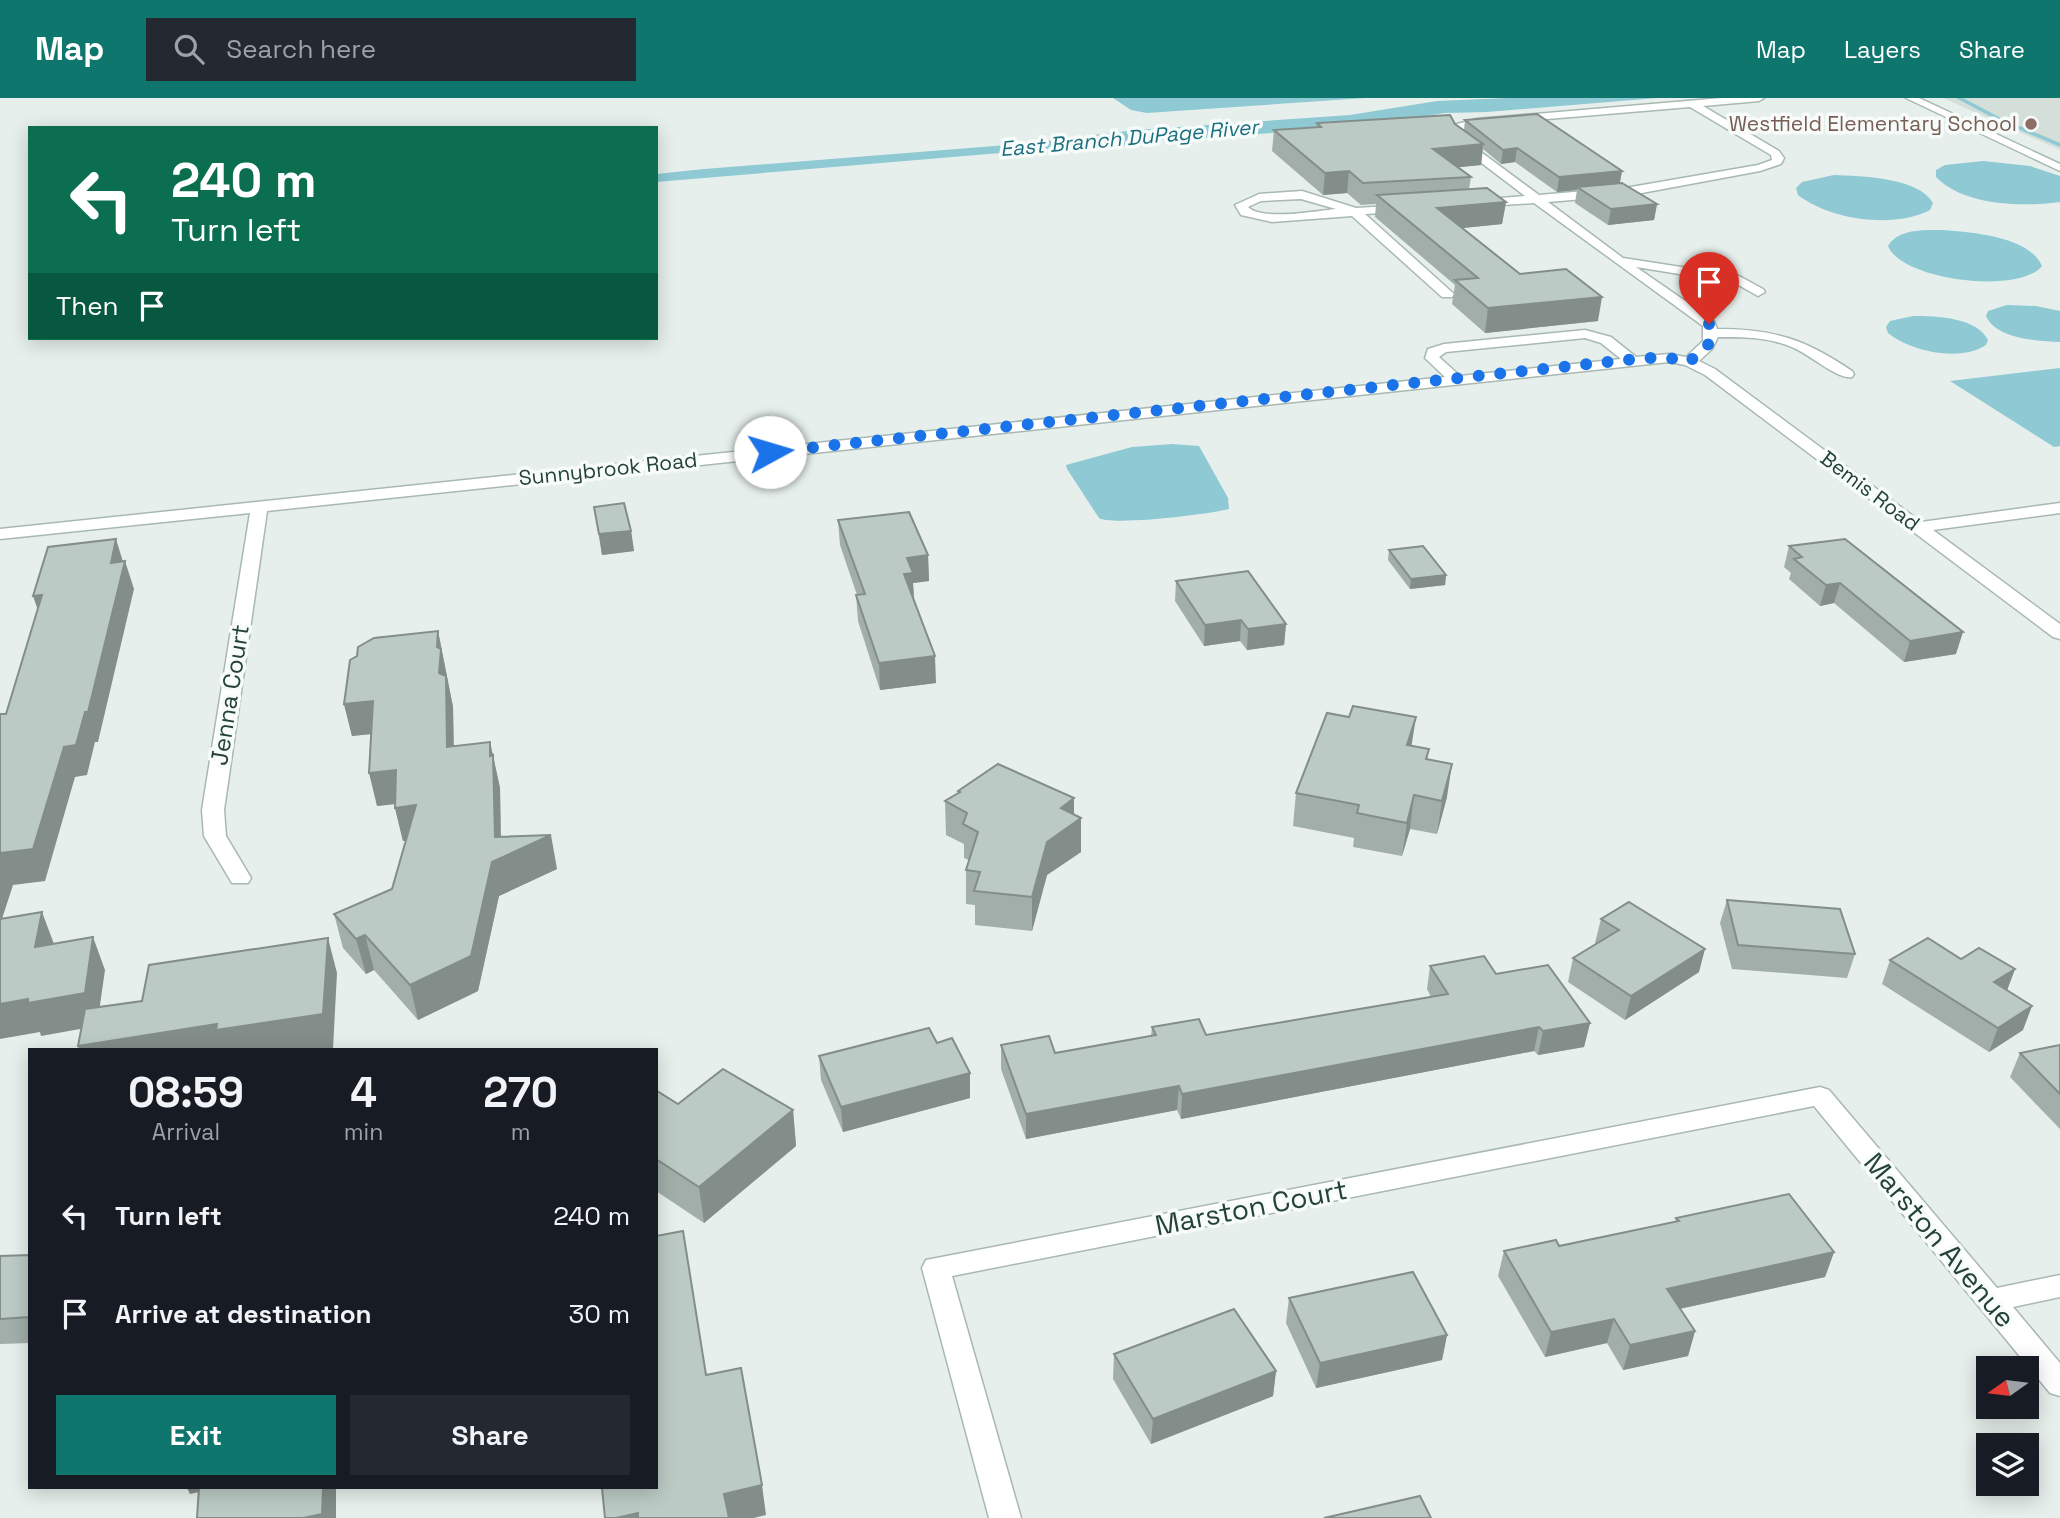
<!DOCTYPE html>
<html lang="en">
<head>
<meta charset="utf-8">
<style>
	:root { --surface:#171b24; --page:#242831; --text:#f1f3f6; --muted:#9ea1a6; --accent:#0f766e }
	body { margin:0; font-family:"Space Grotesk",sans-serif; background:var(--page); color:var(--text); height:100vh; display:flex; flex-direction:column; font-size:26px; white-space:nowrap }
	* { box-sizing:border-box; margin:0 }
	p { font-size:23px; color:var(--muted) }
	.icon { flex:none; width:38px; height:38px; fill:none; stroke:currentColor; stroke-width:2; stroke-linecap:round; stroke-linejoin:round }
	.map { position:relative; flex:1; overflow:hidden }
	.panel { position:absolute; left:28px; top:950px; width:630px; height:441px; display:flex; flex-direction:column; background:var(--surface); border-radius:0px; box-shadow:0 4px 18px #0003 }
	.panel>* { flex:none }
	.banner { position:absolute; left:28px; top:28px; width:630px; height:214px; border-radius:0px; box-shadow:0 4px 18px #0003; background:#0b6e4f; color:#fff; overflow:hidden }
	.needle { width:46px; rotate:256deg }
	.buttons { position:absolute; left:1976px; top:1258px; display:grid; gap:14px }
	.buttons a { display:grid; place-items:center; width:63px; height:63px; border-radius:0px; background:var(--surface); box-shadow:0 4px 18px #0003; font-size:35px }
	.pin { position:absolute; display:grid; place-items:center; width:60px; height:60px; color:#fff; margin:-72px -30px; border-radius:50% 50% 50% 0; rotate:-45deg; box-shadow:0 0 7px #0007 }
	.pin .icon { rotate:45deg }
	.me { position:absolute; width:77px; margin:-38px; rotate:84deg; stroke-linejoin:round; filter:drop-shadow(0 0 5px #0008) }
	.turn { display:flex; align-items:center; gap:24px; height:147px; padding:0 28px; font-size:32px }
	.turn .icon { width:91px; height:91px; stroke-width:2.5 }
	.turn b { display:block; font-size:49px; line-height:60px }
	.then { display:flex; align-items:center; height:66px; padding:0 28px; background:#0003; gap:14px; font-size:26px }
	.eta { display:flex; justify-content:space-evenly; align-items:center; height:119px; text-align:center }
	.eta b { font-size:42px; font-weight:700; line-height:49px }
	.cta { display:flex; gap:14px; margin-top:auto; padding:14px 28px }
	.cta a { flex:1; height:80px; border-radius:0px; background:var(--accent); color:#fff; font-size:28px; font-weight:700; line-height:80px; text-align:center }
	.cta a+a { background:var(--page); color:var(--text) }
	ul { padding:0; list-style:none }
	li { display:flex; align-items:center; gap:21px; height:98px; padding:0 28px }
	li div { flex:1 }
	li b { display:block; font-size:26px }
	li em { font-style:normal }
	header { display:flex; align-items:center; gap:42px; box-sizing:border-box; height:98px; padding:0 35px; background:var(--accent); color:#fff }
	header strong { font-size:33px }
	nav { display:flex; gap:38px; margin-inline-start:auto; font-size:24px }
	.search { width:490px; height:63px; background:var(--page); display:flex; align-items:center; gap:18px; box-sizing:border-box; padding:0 24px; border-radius:0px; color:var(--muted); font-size:26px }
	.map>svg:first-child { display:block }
</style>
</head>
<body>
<header>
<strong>Map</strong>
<div class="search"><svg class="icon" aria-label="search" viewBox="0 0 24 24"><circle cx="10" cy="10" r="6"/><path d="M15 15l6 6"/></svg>Search here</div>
<nav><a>Map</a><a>Layers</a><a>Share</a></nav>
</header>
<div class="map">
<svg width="2060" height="1420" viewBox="0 0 2060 1420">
	<rect width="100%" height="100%" fill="#e6efeb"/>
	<!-- built -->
	<polygon fill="#d4dfda" points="1943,0 2060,0 2060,52"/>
	<!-- water -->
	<g fill="#8ec9d4">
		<polygon points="1113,0 1365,0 1147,15 1131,12"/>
		<polygon points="1508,0 1657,0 1487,14 1445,15 1357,29 1175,42 1175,40 1152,43 1157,45 1148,47 1047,51 656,84 656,76 704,71 1007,47 1136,32 1350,17 1437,3"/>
		<path d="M1983,63L2030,68L2060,78V104C2022,109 1964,108 1936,79V72L1945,67Z"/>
		<path d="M1834,77C1861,78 1918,79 1933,105L1930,112C1894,131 1830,122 1798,97L1796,90L1802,84Z"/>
		<path d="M1941,132C1970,134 2029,138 2042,168C2019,197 1901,182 1888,148C1898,131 1923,132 1941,132Z"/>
		<path d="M2007,207L2036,208L2060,213V244C2038,243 1996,241 1986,218L1988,213Z"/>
		<path d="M1913,218C1936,218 1976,219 1988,242L1986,247C1960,264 1912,254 1888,235L1886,229L1890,223Z"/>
		<polygon points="2060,270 2060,348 2054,349 1950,283"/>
		<path d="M1172,346L1199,348L1228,400L1229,411C1211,416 1112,428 1099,420L1067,371L1066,367L1132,349Z"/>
	</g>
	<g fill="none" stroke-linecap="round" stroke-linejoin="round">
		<!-- stream -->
		<polygon fill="#8ec9d4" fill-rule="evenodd" points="1956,0 1963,0 2003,21 2060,45 2060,49 1999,23"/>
		<!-- minor casing -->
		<g stroke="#a8b8b2" stroke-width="3">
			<g id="minor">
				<path d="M1722,0H1764L1759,3L1703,8L1779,53L1784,60L1781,66L1760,73L1631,97L1548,104L1623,160L1739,178L1763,191L1765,194L1758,198L1735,185L1636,169L1714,223L1717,231C1774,231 1805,241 1852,273L1854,276L1852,279C1838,282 1809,256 1794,250C1770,239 1744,239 1718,239L1712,251L1699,263L1715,271L1921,424L2060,405V415L1933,432L2060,526V541L2053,539L1705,277L1685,267L1669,264L267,413L224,712L226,738L251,780L248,785H232L204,738L202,712L250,415L0,441V431L1445,279L1425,260L1428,251L1444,246L1585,232L1611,239L1636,259L1669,256L1686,259L1703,243V228L1534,105L1472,109V103L1476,102L1525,98L1454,44L1448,33L1453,27L1477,21ZM1690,9L1771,57L1772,62L1758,67L1631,89L1539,97L1462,40L1459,33L1477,27ZM1585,240L1601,245L1621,261L1460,278L1439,259L1446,254Z"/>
				<polygon points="1906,0 1919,0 2060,66 2060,73"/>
				<path d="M1302,93L1356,110L1406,107V113L1402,114L1365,116L1454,196L1452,199H1442L1352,118L1272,124L1241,117L1235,107L1259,96ZM1301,101L1336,111C1316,113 1262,123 1248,109L1261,103Z"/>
				<polygon points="1820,989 1829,992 1997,1190 2060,1177 2060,1199 2013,1209 2060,1265 2060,1298 2050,1295 1814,1008 952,1178 1021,1420 989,1420 922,1170 926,1162"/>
			</g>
		</g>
		<!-- minor -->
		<use href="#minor" fill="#fff" fill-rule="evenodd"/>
	</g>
	<!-- wall -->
	<g fill="#a1aea9">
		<polygon points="1465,22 1622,73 1620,85 1657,106 1654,122 1608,127 1575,105 1577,92 1557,94 1515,64 1501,66 1483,51 1481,67 1459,69 1471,79 1469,91 1506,104 1502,126 1462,130 1520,176 1598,223 1485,235 1452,206 1455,187 1375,119 1376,106 1361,107 1347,95 1323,97 1272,53 1274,32 1316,29 1317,25 1455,26 1464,32"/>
		<polygon points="594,409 631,433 634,453 602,457"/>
		<polygon points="838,422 928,457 929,483 913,485 914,501 936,585 880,592 858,523 856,497 857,497 840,447"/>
		<polygon points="1789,448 1956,556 1904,564 1834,505 1820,508 1789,481 1791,475 1784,469"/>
		<polygon points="1389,452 1446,477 1445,487 1410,491 1388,462"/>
		<polygon points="1176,483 1286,526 1284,547 1247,552 1240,543 1204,548 1175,503"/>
		<polygon points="438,533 453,609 454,648 490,644 500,690 501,739 557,771 499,798 478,893 418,922 374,872 366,876 343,850 334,816 392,791 406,743 403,743 395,710 395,706 377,708 371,636 352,638 344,606"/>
		<polygon points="1412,648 1429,651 1427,662 1447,699 1437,736 1410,731 1402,758 1353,749 1354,740 1293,728 1296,695"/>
		<polygon points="958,693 1074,717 1081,754 1047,777 1032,833 975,827 975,807 966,806 966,772 969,762 964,760 964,746 946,737 945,703 958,695"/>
		<polygon points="1727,802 1855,856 1847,880 1732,871 1720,825"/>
		<polygon points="1601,821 1699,874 1625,922 1568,884 1573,860 1597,846 1595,845"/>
		<polygon points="1961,861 2015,871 2007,892 2023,932 1989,954 1882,886 1890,862"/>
		<polygon points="1430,868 1496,876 1590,925 1584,949 1538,957 1534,953 1181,1021 1177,1012 1026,1041 1001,971 1001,947 1055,955 1151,938 1152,929 1206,937 1431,899 1427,891"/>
		<polygon points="2060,947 2060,1031 2010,979 2020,955"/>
		<polygon points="819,958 970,1000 843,1034 821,982"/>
		<polygon points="656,994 678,1006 793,1012 796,1048 704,1125 656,1093"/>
		<polygon points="1676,1120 1834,1154 1825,1179 1680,1211 1695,1233 1688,1258 1623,1272 1607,1245 1545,1259 1498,1178 1504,1153 1559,1148 1675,1124"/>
		<polygon points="30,1157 30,1245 0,1246 0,1158"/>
		<polygon points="1289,1200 1447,1237 1442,1262 1316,1290 1286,1225"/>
		<polygon points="1114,1256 1276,1273 1273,1298 1151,1346 1113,1281"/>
	</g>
	<!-- shaded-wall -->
	<g fill="#838d89">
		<polygon points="1483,46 1481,67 1431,72 1433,51"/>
		<polygon points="1517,50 1515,64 1501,66 1503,52"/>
		<polygon points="1349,73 1347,95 1323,97 1325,75"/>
		<polygon points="1622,73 1619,88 1577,89 1577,92 1557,94 1559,79"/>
		<polygon points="1506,104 1502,126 1434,133 1437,110"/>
		<polygon points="1657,106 1654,122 1608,127 1611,111"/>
		<polygon points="1602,199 1598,223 1485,235 1488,210"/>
		<polygon points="631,433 634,453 602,457 599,436"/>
		<polygon points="116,441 124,467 125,463 134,491 98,644 95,644 87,677 75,679 45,783 13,787 0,827 0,757 111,465"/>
		<polygon points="928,457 929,483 913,485 914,501 904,476 907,460"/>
		<polygon points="1446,477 1445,487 1410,491 1411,481"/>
		<polygon points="1840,485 1834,505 1820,508 1826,487"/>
		<polygon points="42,497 43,527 33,498"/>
		<polygon points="1241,522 1240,543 1204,548 1205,527"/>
		<polygon points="1286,526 1284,547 1247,552 1248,531"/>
		<polygon points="438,533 453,609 454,682 447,649 439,575 437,549"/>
		<polygon points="1963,534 1956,556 1904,564 1910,543"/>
		<polygon points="935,558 936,585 880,592 879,565"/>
		<polygon points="373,603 381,635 352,638 344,606"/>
		<polygon points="1416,619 1411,651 1407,647"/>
		<polygon points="490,644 500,690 501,760 551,737 557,771 499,798 478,893 418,922 410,887 495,739"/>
		<polygon points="1452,666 1447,699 1437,736 1442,703"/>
		<polygon points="396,672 404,705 377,708 369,675"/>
		<polygon points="1414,697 1410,731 1402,758 1407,725"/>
		<polygon points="1074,700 1074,725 1081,720 1081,754 1047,777 1032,833 1032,799 1047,744 1061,710"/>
		<polygon points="416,707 424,740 403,743 395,710"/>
		<polygon points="42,814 54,846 35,849"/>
		<polygon points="365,837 374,872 366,876 356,841"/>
		<polygon points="93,839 105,872 97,928 41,938 40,934 0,941 0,906"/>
		<polygon points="328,840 337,875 333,951 327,952 79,952 78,948"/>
		<polygon points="1705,851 1699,874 1625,922 1631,898"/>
		<polygon points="2015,871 2006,895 1994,884"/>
		<polygon points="2032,908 2023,932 1989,954 1998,930"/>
		<polygon points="1590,925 1584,949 1538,957 1543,933"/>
		<polygon points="1539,929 1534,953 1181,1021 1182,996"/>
		<polygon points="970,975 970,1000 843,1034 841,1009"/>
		<polygon points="1179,988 1177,1012 1026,1041 1026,1016"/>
		<polygon points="793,1012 796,1048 704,1125 699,1089"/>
		<polygon points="1834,1154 1825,1179 1660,1215 1667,1191"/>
		<polygon points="1614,1221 1607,1245 1545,1259 1551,1234"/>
		<polygon points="1695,1233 1688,1258 1623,1272 1630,1247"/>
		<polygon points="1447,1237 1442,1262 1316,1290 1320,1265"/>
		<polygon points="1276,1273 1273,1298 1151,1346 1153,1321"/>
		<polygon points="762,1387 766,1417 754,1420 728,1420 724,1396"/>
		<polygon points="187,1390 217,1390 190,1396"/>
		<polygon points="323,1390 336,1390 336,1420 303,1420"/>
		<polygon points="638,1415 639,1420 616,1420"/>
	</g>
	<!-- building -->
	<g fill="#bbcac4" stroke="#838d89" stroke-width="2">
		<polygon points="1537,16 1622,73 1559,79 1517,50 1503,52 1465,22"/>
		<polygon points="1450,17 1455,26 1483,46 1433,51 1471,79 1363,85 1349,73 1325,75 1274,32 1321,29 1317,25"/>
		<polygon points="1622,85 1657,106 1611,111 1577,89"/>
		<polygon points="1487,90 1506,104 1437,110 1520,176 1566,171 1602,199 1488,210 1455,182 1478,180 1377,97"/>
		<polygon points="624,405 631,433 599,436 594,409"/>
		<polygon points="909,414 928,457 907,460 913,475 904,476 935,558 879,565 856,497 865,496 838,422"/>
		<polygon points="116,441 111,465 125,463 88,614 85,614 76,647 64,649 33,751 1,755 0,757 0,616 6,616 42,497 33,498 48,449"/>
		<polygon points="1845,441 1963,534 1910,543 1840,485 1826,487 1794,461 1802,459 1789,448"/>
		<polygon points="1423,448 1446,477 1411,481 1389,452"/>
		<polygon points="1248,473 1286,526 1248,531 1241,522 1205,527 1176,483"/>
		<polygon points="438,533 437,549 441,551 439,575 446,578 447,649 490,644 490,658 493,657 495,739 551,737 492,764 471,858 410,887 365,837 356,841 334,816 392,791 416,707 395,710 396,672 369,675 373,603 344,606 350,562 357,558 358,549 374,540"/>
		<polygon points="1353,608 1416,619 1407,647 1429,651 1426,661 1452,666 1442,703 1414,697 1407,725 1357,715 1359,707 1296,695 1327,615 1349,619"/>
		<polygon points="998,666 1074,700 1061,710 1081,720 1047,744 1032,799 974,793 980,774 966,772 978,734 963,726 967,715 945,703 960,694 958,693"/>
		<polygon points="1727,802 1840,811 1855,856 1738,847"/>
		<polygon points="1629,804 1705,851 1631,898 1573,860 1619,832 1601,821"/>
		<polygon points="42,814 35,849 93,839 85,895 28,905 28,901 0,906 0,821"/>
		<polygon points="328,840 323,916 216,932 217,926 78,948 85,911 142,903 149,867"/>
		<polygon points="1928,840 1961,861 1979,850 2015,871 1994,884 2032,908 1998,930 1890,862"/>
		<polygon points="1484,858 1496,876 1548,867 1590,925 1543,933 1539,929 1182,996 1179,988 1026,1016 1001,947 1049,938 1055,955 1156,937 1152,929 1199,921 1206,937 1448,896 1430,868"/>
		<polygon points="929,930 937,945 952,940 970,975 841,1009 819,958"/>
		<polygon points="2060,947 2060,996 2020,955"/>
		<polygon points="723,971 793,1012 699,1089 656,1061 656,994 657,993 678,1006"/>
		<polygon points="1789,1096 1834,1154 1667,1191 1695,1233 1630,1247 1614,1221 1551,1234 1504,1153 1556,1142 1559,1148 1679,1123 1676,1120"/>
		<polygon points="683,1133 706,1277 741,1270 762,1387 724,1396 729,1420 638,1420 638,1415 616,1420 605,1420 602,1390 656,1390 656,1138"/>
		<polygon points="30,1157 30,1219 0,1221 0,1158"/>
		<polygon points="1413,1174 1447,1237 1320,1265 1289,1200"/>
		<polygon points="1234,1211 1276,1273 1153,1321 1114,1256"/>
		<polygon points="199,1390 323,1390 322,1416 303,1420 197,1420"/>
		<polygon points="1420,1398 1431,1420 1324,1420"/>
	</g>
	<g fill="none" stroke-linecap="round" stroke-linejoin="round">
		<!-- route -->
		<path stroke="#1a73e8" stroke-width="12" stroke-dasharray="0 21.6" d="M770,354L1645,260H1669L1689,264C1702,252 1718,245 1709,226"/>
	</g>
	<!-- markers -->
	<circle fill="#8d6e63" stroke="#f7fbf9" stroke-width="2.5" cx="2031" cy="26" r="7"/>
	<g text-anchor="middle" stroke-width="7" stroke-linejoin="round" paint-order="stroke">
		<!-- far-education labels -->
		<g font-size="21" fill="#785e54" stroke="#f7fbf9" text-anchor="end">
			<text x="2017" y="33">Westfield Elementary School</text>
		</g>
		<!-- far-water labels -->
		<g font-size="21" font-style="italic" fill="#1c6f80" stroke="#f7fbf9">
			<text transform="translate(1129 40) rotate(-5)" y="7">East Branch DuPage River</text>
		</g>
		<!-- far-street labels -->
		<g font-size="21" fill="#24423a" stroke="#f7fbf9">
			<text transform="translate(608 371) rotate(-6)" y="7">Sunnybrook Road</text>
			<text transform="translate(1870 393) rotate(37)" y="7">Bemis Road</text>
		</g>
		<!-- street labels -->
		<g font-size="24" fill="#24423a" stroke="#f7fbf9">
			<text transform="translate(230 597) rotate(-81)" y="8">Jenna Court</text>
		</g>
		<!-- near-street labels -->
		<g font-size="28" fill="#24423a" stroke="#f7fbf9">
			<text transform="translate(1251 1109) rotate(-11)" y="10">Marston Court</text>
			<text transform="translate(1940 1142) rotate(50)" y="10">Marston Avenue</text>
		</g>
	</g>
</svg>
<div class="buttons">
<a><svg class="needle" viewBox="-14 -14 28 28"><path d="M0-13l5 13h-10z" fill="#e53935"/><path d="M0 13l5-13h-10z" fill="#9ea1a6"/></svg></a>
<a><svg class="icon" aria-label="layers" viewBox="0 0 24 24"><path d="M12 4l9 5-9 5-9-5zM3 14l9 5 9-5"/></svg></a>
</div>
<div class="pin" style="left:1709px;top:226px;background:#d93025"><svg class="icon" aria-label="arrive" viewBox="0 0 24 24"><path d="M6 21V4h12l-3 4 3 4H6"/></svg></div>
<svg class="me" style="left:770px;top:354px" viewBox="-20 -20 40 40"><circle r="19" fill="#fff"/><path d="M0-13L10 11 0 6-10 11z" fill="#1a73e8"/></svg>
<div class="banner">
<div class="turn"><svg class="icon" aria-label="left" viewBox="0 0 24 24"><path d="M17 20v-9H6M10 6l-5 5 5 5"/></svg><div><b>240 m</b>Turn left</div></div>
<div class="then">Then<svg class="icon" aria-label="arrive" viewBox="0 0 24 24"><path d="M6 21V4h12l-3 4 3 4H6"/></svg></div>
</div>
<section class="panel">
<div class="eta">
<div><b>08:59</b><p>Arrival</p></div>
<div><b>4</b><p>min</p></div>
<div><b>270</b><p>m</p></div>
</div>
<ul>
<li><svg class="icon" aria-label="left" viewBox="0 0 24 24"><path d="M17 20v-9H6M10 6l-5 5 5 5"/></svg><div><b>Turn left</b></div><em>240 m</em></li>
<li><svg class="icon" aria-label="arrive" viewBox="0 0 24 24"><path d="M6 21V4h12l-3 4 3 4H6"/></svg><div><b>Arrive at destination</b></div><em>30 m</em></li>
</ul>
<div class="cta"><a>Exit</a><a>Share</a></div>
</section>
</div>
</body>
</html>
